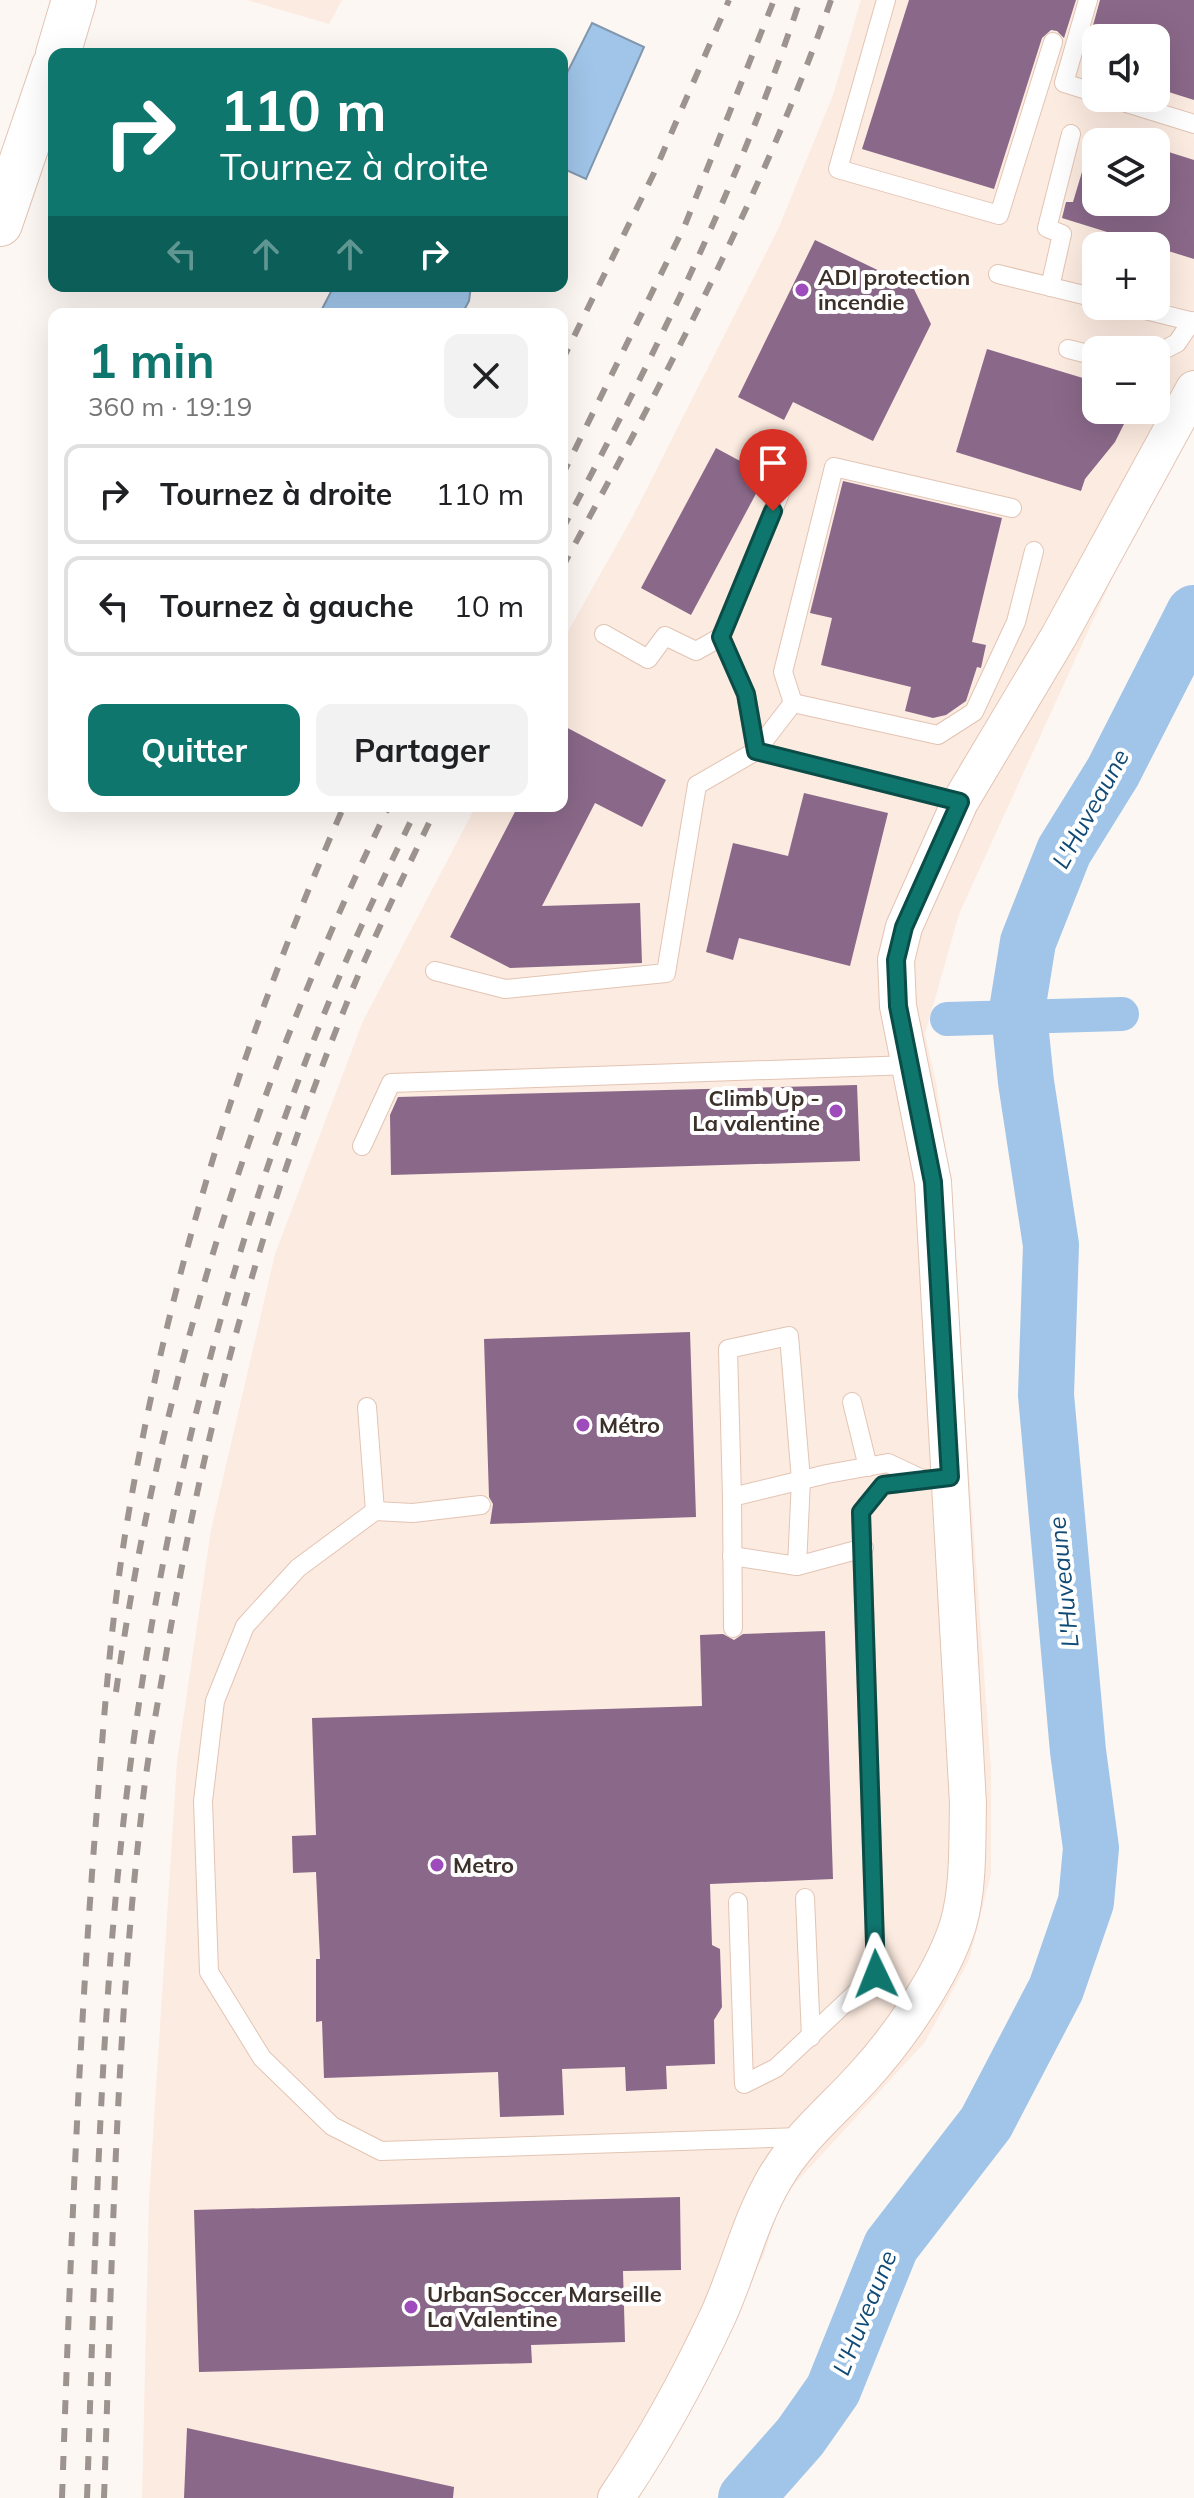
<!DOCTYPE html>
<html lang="fr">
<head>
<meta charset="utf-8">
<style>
	:root { --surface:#fff; --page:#f2f2f2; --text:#202124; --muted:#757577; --line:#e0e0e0; --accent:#0f766e }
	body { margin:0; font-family:Mulish,sans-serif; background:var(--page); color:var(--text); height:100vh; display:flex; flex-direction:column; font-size:30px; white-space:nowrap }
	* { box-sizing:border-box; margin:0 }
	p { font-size:26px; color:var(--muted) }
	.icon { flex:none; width:44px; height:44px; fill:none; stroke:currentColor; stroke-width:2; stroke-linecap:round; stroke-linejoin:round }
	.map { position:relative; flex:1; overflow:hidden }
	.details { position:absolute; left:48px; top:308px; width:520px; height:504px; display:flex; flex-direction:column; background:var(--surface); border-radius:16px; box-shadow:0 8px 32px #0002 }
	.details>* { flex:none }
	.hud { position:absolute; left:48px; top:48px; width:520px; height:244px; border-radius:16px; box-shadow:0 8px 32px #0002; background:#0f766e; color:#fff; overflow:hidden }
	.controls { position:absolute; left:1082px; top:24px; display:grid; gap:16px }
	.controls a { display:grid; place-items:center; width:88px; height:88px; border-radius:16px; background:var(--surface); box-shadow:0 8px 32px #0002; font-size:40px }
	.pin { position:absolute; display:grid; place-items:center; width:68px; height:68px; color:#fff; margin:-82px -34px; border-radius:50% 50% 50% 0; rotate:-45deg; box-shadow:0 0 8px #0007 }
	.pin .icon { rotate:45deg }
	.me { position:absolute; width:88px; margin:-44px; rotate:358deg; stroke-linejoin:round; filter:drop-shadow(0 0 6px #0008) }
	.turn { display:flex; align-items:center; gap:28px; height:168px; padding:0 40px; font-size:36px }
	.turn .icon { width:104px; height:104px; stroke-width:2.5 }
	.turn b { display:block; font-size:56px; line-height:68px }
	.lanes { display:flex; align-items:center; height:76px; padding:0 40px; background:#0003; justify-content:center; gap:40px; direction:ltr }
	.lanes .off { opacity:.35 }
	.round { display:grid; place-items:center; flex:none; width:84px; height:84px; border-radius:16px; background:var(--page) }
	.head { display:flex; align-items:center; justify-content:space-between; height:136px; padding:0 40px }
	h1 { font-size:48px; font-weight:700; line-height:60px; color:var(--accent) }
	.button { display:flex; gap:16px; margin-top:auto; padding:16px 40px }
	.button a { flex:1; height:92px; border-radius:16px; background:var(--accent); color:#fff; font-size:32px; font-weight:700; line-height:92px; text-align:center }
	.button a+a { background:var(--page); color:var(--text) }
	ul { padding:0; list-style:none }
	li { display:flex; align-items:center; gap:24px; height:100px; margin:0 16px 12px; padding:0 24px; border:4px solid var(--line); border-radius:16px }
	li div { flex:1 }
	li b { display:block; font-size:30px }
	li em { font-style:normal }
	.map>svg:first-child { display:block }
</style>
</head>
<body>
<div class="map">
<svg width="1194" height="2498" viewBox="0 0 1194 2498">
	<rect width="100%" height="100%" fill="#fdf7f4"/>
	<!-- commercial -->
	<g fill="#fcebe0" fill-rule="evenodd">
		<polygon points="247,0 342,0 329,24"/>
		<path d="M861,0H1194V424L1132,535L959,914L925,1034L936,1082L945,1147L991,1768V1874L969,1960L925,2042L781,2199L764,2255L631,2498H142L149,2199L177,1761L211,1530L275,1254L363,1021L476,806H562V642L633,516L779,227L833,95ZM1096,38H1156V98H1096ZM1096,142H1156V202H1096ZM1096,246H1156V306H1096ZM1096,350H1156V410H1096Z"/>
	</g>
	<!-- water -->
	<g fill="#a0c5e8" stroke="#8298af" stroke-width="2">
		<polygon points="592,23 644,47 586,179 562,168 562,83"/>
		<polygon points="334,286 471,286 469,301 462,314 324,314 322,309"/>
	</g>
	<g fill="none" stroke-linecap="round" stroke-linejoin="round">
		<!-- canal -->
		<polyline stroke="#a0c5e8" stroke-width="34" points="947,1019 1122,1014"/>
		<!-- river -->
		<polyline stroke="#a0c5e8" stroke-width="56" points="746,2498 800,2437 833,2390 891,2246 986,2123 1056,1989 1086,1902 1091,1848 1078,1751 1046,1395 1051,1245 1026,1082 1018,1004 1028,942 1064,851 1113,772 1194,613"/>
	</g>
	<!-- building -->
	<g fill="#8a6889">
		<polygon points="909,0 1076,0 1064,38 1057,31 1051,30 1042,38 994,189 862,149"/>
		<polygon points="1100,0 1194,0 1194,100 1156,88 1156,38 1096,38 1096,69 1082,65"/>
		<polygon points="1090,145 1096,146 1096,202 1156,202 1156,148 1194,160 1194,259 1062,218 1066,202 1073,202"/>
		<polygon points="815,240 913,287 931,324 873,441 793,402 784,420 738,397"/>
		<polygon points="987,349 1096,382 1096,410 1131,410 1115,442 1085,479 1081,491 956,452"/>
		<polygon points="716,448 766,475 691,615 641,588"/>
		<polygon points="843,481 1002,518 972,642 986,645 981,668 977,667 966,701 946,715 933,718 905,711 911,687 821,665 832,618 810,613"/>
		<polygon points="562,725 666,780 642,827 595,803 542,906 640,903 642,963 510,968 450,937 518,806 562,806"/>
		<polygon points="804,793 888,813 850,966 739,938 733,960 706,952 733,843 788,856"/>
		<polygon points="857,1085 860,1161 391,1175 390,1115 398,1097"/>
		<polygon points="690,1332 696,1517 490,1524 493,1504 489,1497 484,1339"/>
		<polygon points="825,1631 833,1879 710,1884 712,1945 720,1949 722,2007 714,2020 715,2064 666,2066 667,2089 626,2091 625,2067 562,2069 564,2115 500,2117 498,2072 324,2078 322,2021 316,2022 316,1959 320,1959 316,1872 293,1873 292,1836 316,1835 312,1718 702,1706 700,1635 723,1634 734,1640 743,1634"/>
		<polygon points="680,2197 681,2270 623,2271 625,2342 531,2345 532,2363 199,2372 194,2210"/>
		<polygon points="187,2428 454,2487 453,2498 184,2498"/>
	</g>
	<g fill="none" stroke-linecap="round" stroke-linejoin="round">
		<!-- service casing -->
		<g stroke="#e3c4b4" stroke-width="20">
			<g id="service">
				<polyline points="886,0 838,169 999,215 1053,42"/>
				<polyline points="1088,0 1064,83 1096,93"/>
				<polyline points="1110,98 1194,124"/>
				<polyline points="998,274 1096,298"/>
				<polyline points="1050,287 1062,234 1047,228 1071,134"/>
				<polyline points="1129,306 1194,322"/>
				<polyline points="1068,349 1096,356"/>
				<polyline points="1156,354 1177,343 1192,321"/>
				<polyline points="604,634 648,659 665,636 696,651 721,637"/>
				<polyline points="793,703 938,735 974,712 1016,622 1034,551"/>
				<polyline points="756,751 746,694 721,637 783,486"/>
				<polyline points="756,751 960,802"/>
				<polyline points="435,971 505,989 666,973 697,785 756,751 793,703 783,672 834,467 1012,508"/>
				<polyline points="362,1146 391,1083 911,1065"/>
				<polyline points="852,1402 868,1467"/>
				<polyline points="367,1407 375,1511"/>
				<polyline points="732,1497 728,1349 789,1336 801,1480 797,1566 864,1548"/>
				<polyline points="481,1505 413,1513 375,1511 298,1568 245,1626 215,1701 203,1801 209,1972 262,2058 332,2126 381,2151 802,2137"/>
				<polyline points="732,1556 797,1566"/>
				<polyline points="733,1628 732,1497 827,1474 888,1463 922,1479"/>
				<polyline points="805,1898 811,2037"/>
				<polyline points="738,1902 744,2084 776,2068 876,1974 861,1512 883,1485 950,1477"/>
			</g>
		</g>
		<!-- minor casing -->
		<g stroke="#e3c4b4" stroke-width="38">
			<path id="minor" d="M616,2498C654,2442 688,2380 717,2318C738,2273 749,2222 775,2178C799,2137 831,2112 862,2078C898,2039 942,1976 958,1925C969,1887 967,1843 968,1804L933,1182L898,1006L896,960L904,927L960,802L1059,636L1194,389"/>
		</g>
		<!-- secondary casing -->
		<g stroke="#e3c4b4" stroke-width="46">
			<g id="secondary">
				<polyline points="58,54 74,0"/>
				<polyline points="0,224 54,66"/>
			</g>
		</g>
		<!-- service -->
		<use href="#service" stroke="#fff" stroke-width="18"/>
		<!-- minor -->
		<use href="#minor" stroke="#fff" stroke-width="36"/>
		<!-- secondary -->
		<use href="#secondary" stroke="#fff" stroke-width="44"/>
		<!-- rail -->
		<g stroke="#9d948f" stroke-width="6" stroke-dasharray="14 14" stroke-linecap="butt">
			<polyline points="562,361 654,173 729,0"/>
			<polyline points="562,476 685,225 774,0"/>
			<path d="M562,530C653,358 739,185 800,0"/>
			<path d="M562,568C662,383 761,199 831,0"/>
			<path d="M116,1692C159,1385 253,1084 389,806"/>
			<path d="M62,2498C70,2272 78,2047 96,1821C104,1717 111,1614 129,1511C171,1268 245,1031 344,806"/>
			<path d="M87,2498C95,2271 98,2043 124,1817C156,1537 224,1258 331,997C357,932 388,869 418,806"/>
			<path d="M104,2498C112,2271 115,2043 141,1817C146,1765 156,1713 165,1661C202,1437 261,1216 346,1005C373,937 406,872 437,806"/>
		</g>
	</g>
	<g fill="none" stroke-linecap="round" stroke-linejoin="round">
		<!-- route casing -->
		<g stroke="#0a4d48" stroke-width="20">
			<polyline id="route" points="773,511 721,637 746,694 756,751 960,802 904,927 896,960 898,1006 933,1182 950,1477 883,1485 861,1512 876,1974"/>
		</g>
		<!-- route -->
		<use href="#route" stroke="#0f766e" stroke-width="14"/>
	</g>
	<!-- markers -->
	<g fill="#9e4cbc" stroke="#fff" stroke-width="3">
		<circle cx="802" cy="290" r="8"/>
		<circle cx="836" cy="1111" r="8"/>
		<circle cx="583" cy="1425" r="8"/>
		<circle cx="437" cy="1865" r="8"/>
		<circle cx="411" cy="2307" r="8"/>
	</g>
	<g text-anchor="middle" stroke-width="8" stroke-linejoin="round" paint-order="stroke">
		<!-- poi labels -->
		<g font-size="22" font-weight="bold" fill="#3c302a" stroke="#fff" text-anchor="start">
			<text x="818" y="285">ADI protection<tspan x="818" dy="25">incendie</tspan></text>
			<text x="820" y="1106" text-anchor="end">Climb Up -<tspan x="820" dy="25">La valentine</tspan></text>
			<text x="599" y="1433">Métro</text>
			<text x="453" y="1873">Metro</text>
			<text x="427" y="2302">UrbanSoccer Marseille<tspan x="427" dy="25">La Valentine</tspan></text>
		</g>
		<!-- water labels -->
		<g font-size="24" font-style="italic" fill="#104a76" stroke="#fff">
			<text transform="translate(1091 809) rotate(-61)" y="8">L'Huveaune</text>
			<text transform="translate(1064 1582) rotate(-96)" y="8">L'Huveaune</text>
			<text transform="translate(865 2313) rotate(-68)" y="8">L'Huveaune</text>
		</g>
	</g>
</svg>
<div class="controls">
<a><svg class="icon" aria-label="sound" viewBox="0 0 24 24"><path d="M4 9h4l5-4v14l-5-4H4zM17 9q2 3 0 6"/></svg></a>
<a><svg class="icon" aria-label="layers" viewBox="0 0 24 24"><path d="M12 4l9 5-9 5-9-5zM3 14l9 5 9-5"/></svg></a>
<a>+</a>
<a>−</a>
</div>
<div class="pin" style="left:773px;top:511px;background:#d93025"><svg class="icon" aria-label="arrive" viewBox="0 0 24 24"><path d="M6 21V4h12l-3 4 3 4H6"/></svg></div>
<svg class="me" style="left:876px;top:1974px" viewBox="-20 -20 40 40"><path d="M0-17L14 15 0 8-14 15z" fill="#0f766e" stroke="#fff" stroke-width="4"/></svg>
<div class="hud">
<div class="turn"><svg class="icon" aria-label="right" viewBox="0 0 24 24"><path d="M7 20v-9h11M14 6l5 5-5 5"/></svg><div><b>110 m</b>Tournez à droite</div></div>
<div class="lanes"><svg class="icon off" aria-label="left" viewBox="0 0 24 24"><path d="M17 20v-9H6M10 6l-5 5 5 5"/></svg><svg class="icon off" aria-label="ahead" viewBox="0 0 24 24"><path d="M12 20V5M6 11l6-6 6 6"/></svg><svg class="icon off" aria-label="ahead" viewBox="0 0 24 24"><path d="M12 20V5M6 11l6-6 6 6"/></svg><svg class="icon" aria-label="right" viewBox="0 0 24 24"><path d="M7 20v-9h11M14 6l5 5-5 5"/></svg></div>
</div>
<section class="details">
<div class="head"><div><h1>1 min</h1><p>360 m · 19:19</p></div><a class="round"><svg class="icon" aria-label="close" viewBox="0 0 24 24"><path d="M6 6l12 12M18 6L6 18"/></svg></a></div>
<ul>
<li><svg class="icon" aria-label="right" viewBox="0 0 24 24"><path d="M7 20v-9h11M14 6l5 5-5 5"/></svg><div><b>Tournez à droite</b></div><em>110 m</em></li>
<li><svg class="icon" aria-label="left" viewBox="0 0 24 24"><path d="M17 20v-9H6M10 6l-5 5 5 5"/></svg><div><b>Tournez à gauche</b></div><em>10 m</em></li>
</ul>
<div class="button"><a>Quitter</a><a>Partager</a></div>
</section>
</div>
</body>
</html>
